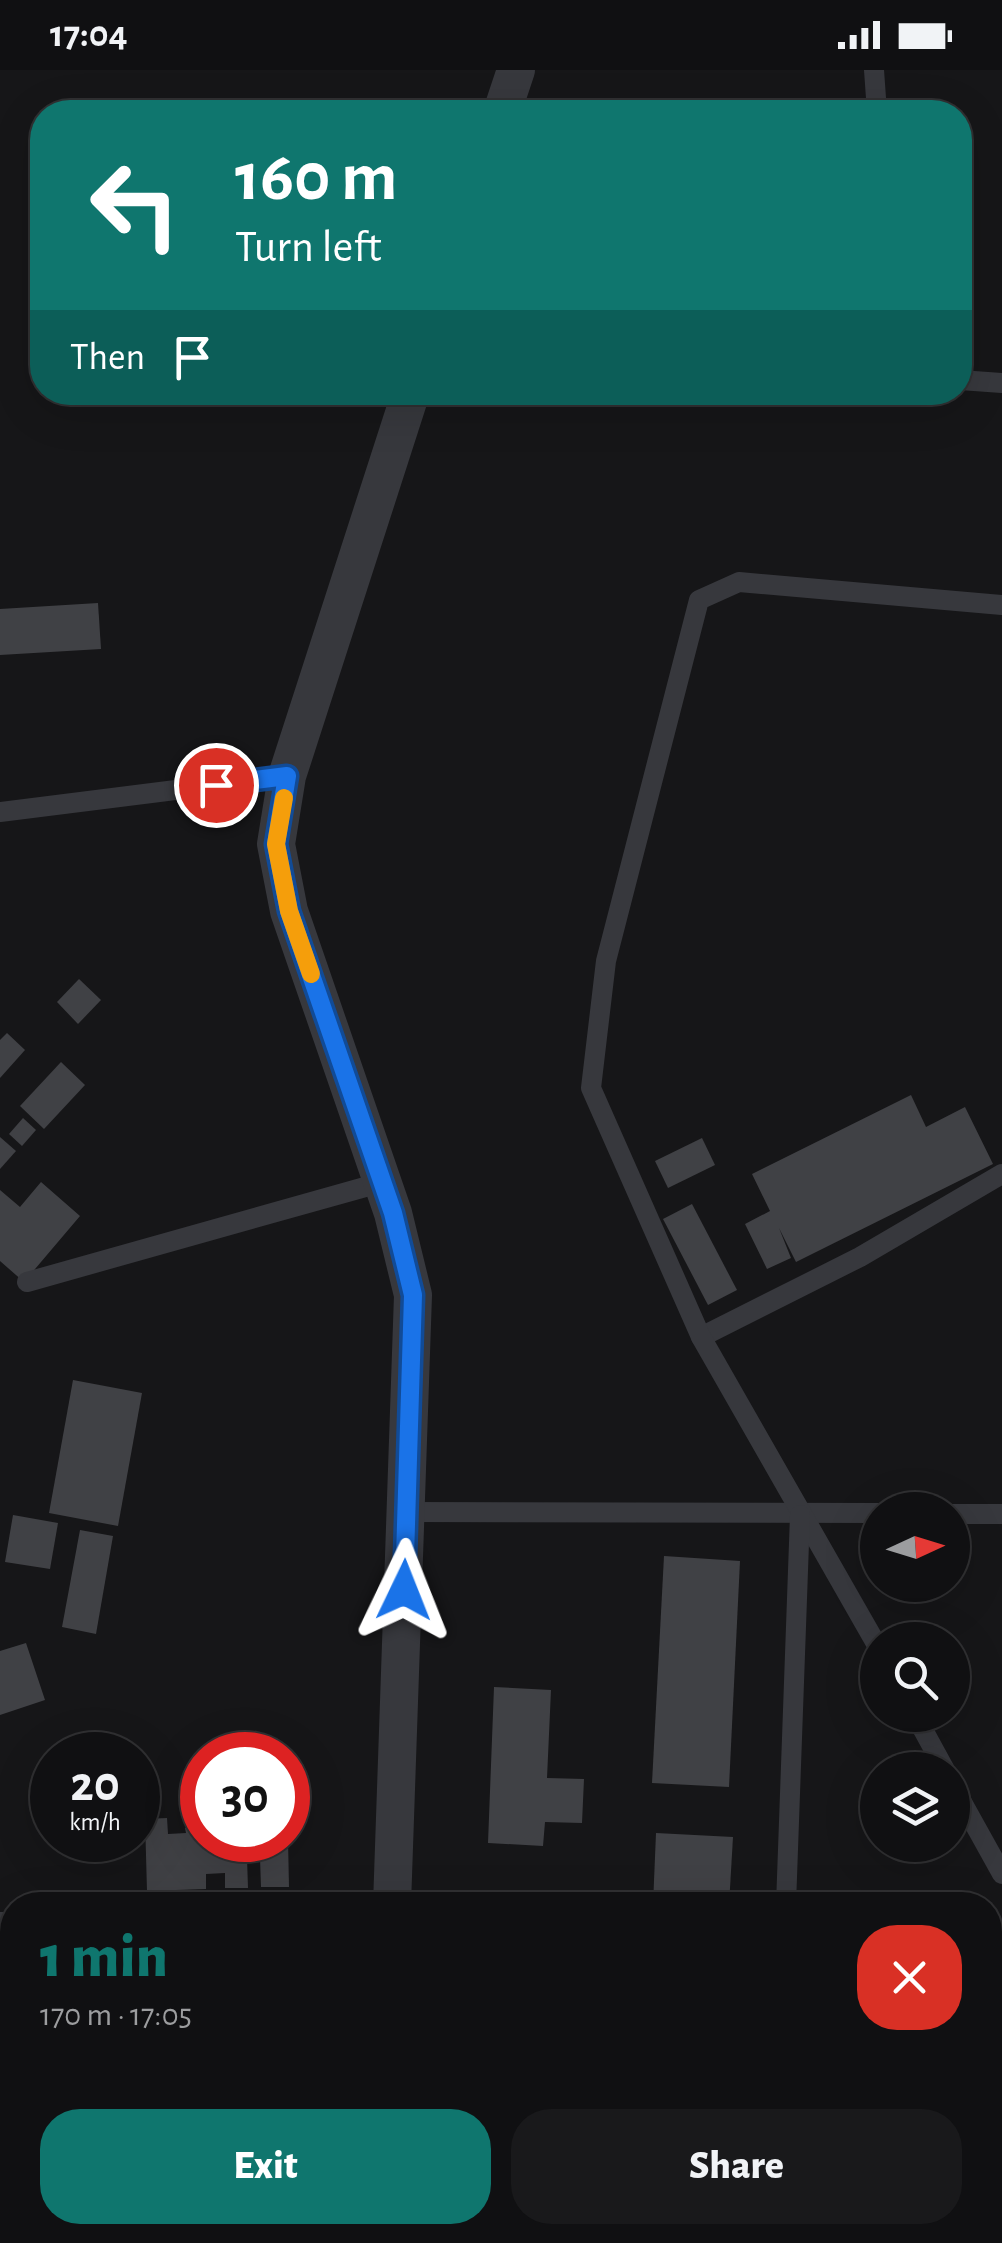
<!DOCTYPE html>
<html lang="en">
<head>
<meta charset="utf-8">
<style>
	:root { --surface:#101012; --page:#19191b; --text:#f1f3f6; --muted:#9c9d9f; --line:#303032; --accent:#0f766e }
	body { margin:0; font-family:"Alegreya Sans",sans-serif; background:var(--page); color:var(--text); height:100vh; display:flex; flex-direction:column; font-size:38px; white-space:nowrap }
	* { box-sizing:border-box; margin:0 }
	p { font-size:32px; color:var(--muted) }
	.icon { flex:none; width:55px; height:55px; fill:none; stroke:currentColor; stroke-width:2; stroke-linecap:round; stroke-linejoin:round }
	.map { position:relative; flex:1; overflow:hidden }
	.side { position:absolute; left:0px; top:1822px; width:1002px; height:352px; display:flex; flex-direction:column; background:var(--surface); border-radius:40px 40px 0 0; box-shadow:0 10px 40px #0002,0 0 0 2px var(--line) }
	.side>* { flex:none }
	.hud { position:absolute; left:30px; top:30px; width:942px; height:305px; border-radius:40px; box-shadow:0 10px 40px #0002,0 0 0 2px var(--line); background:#0f766e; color:#fff; overflow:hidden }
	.needle { width:65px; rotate:86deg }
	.tools { position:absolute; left:860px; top:1422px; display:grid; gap:20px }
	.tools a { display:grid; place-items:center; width:110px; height:110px; border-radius:50%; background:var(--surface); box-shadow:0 10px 40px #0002,0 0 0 2px var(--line); font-size:50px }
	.speed { position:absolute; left:30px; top:1662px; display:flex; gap:20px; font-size:50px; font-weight:700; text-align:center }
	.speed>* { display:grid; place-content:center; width:130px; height:130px; border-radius:50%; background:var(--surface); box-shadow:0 10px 40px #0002,0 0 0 2px var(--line); line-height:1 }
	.speed small { font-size:25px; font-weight:400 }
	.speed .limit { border:15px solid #d22; background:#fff; color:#111 }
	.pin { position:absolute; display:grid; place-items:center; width:85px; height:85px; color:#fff; margin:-42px; border:5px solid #fff; border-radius:50%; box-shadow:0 2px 10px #0007 }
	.me { position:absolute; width:110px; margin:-55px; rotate:2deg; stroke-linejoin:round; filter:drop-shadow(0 0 8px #0008) }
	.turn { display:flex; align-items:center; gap:35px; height:210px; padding:0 40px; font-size:45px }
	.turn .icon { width:130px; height:130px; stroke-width:2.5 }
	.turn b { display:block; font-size:70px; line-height:85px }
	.then { display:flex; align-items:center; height:95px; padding:0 40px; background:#0003; gap:20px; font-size:38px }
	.round { display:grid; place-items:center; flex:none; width:105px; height:105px; border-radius:40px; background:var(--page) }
	.overview { display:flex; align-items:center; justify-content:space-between; height:170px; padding:0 40px }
	h1 { font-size:60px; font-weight:800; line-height:75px; color:var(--accent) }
	.primary-button { display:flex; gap:20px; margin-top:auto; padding:20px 40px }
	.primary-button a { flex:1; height:115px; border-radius:40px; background:var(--accent); color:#fff; font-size:40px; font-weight:800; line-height:115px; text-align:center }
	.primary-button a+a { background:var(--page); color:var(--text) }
	.status { display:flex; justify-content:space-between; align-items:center; height:70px; padding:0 50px; background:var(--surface); direction:ltr }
	.status svg { height:28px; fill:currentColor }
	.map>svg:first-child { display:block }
</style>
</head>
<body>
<div class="status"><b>17:04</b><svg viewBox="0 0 49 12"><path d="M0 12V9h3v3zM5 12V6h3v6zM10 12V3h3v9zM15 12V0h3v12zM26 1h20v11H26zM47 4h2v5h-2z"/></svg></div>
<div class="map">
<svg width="1002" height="2173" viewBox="0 0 1002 2173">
	<rect width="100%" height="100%" fill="#161618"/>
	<!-- building -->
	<g fill="#404145">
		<polygon points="708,322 773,322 772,335 707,331"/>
		<polygon points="98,533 101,579 0,585 0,539"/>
		<polygon points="79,909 101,930 78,954 57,932"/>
		<polygon points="7,963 25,980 0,1008 0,970"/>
		<polygon points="61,992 85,1015 44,1059 20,1036"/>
		<polygon points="911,1025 926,1057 965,1037 993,1094 796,1192 779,1158 791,1188 767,1199 745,1154 770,1141 752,1104"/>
		<polygon points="23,1048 36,1060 22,1076 9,1064"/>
		<polygon points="0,1067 16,1081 0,1099"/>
		<polygon points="702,1068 715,1095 668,1118 655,1091"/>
		<polygon points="41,1112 80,1146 24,1212 0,1191 0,1120 20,1137"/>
		<polygon points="692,1134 737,1220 708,1235 663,1149"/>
		<polygon points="73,1310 142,1323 118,1456 49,1443"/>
		<polygon points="13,1445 58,1453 50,1499 5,1492"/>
		<polygon points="80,1460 113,1466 96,1564 62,1557"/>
		<polygon points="664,1486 740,1491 729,1717 652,1713"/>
		<polygon points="26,1573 45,1630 0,1645 0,1581"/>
		<polygon points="494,1617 551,1620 547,1708 584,1709 582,1753 545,1752 543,1776 488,1773"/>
		<polygon points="197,1736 202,1736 202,1770 288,1770 289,1817 261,1817 260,1788 247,1788 248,1818 225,1818 225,1803 206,1804 206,1819 147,1821 145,1749 167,1748 168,1764 186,1763 185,1758 197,1758"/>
		<polygon points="656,1763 733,1767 729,1835 653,1835"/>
		<rect x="0" y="1934" width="12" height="227"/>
		<polygon points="637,2162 714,2162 713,2173 637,2173"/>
	</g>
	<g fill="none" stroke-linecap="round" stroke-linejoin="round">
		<!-- lane -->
		<g stroke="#37383d" stroke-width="20">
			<polyline points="874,0 877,42"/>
			<polyline points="960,310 1002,313"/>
			<polyline points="0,742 287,706"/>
			<polyline points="27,1212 383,1112"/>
			<polyline points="701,1267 860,1187 1002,1104"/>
			<polyline points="407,1442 878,1443"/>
			<polyline points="952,1444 1002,1444"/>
			<polyline points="878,1577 701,1267 591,1018 606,891 699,530 739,512 1002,535"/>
			<polyline points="915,1645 945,1700"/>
			<polyline points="952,1714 1002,1804"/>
			<polyline points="786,1835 800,1445"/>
			<polyline points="0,1852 12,1852"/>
			<polyline points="775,2173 775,2162"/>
		</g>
		<!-- street -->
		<g stroke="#37383d" stroke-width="38">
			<polyline points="502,42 516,0"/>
			<polyline points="392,1835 413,1225 393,1143 289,841 276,774 287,706 411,322"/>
			<polyline points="383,2173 383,2162"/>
		</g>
	</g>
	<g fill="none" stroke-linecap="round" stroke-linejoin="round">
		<!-- route casing -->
		<g stroke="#114b97" stroke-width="25">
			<polyline id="route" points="216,715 287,706 276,774 289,841 393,1143 413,1225 404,1520"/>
		</g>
		<!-- route -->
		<use href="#route" stroke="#1a73e8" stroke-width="18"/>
		<!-- slow -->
		<polyline stroke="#f59e0b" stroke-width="18" points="284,728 276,774 289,841 311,904"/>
	</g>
</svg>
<div class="tools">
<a><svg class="needle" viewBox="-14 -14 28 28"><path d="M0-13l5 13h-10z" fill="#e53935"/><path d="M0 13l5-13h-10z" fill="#9c9d9f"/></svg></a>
<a><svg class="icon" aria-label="search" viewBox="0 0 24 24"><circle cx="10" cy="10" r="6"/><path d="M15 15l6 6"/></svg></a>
<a><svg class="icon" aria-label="layers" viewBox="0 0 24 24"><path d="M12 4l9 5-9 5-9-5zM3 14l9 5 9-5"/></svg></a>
</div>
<div class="speed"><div>20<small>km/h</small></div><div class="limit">30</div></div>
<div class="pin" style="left:216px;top:715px;background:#d93025"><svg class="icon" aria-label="arrive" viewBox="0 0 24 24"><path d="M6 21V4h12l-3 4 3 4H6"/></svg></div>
<svg class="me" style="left:404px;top:1520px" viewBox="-20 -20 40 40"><path d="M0-17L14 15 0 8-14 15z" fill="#1a73e8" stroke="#fff" stroke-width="4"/></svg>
<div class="hud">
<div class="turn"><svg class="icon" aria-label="left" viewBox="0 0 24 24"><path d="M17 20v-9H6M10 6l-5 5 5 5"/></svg><div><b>160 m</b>Turn left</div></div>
<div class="then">Then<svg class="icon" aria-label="arrive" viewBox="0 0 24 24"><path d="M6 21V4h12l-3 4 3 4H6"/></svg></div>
</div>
<section class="side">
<div class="overview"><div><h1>1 min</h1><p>170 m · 17:05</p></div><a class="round" style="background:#d93025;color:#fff"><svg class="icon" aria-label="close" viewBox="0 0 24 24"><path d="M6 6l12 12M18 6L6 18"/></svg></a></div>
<div class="primary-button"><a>Exit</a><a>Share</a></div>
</section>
</div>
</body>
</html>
